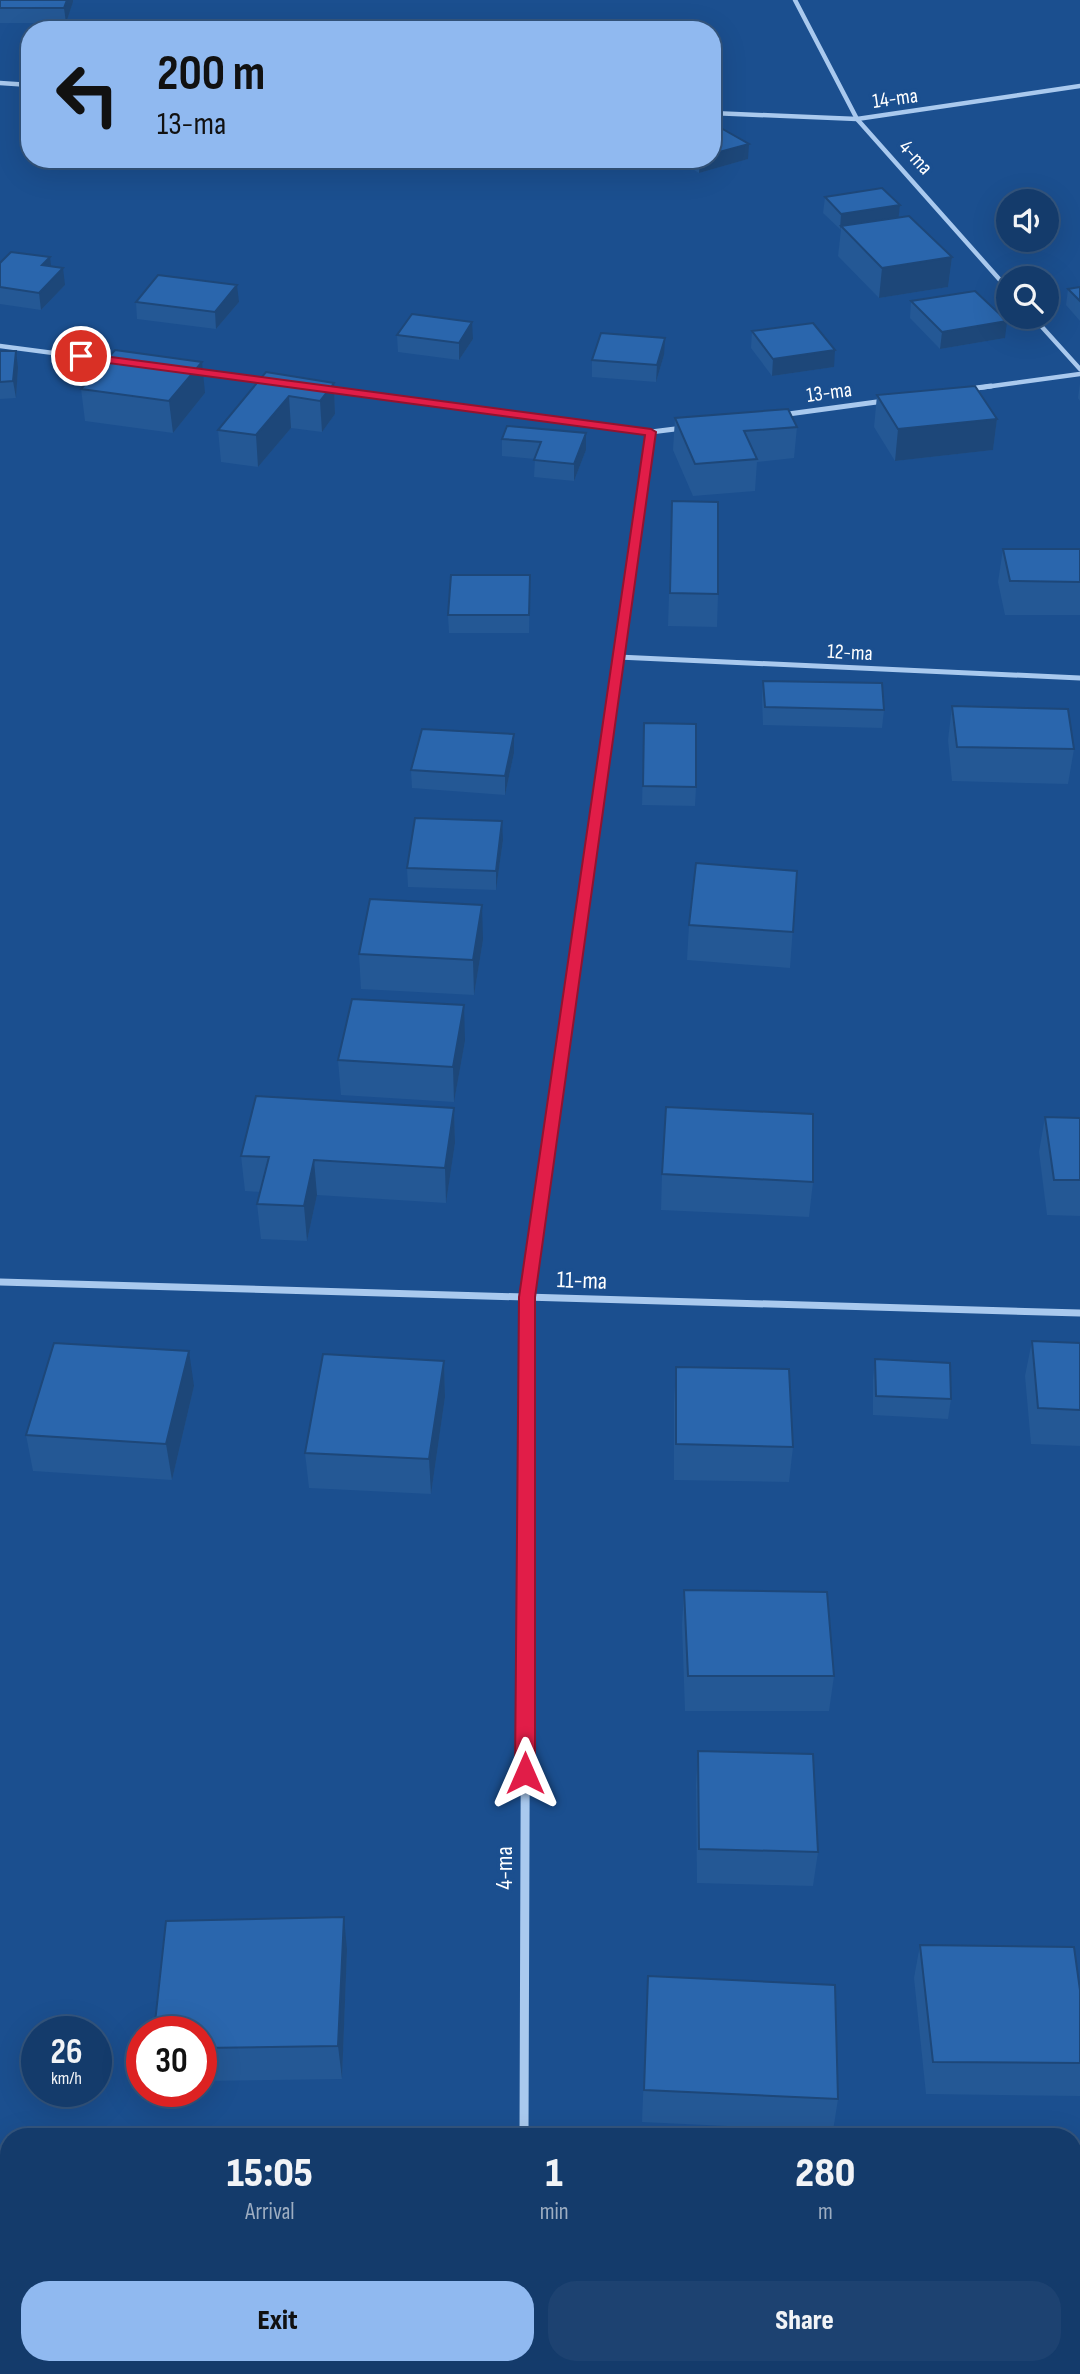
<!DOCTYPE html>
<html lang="en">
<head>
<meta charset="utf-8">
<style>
	:root { --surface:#143b6b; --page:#1d4271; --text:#f1f3f6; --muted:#9dadc1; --line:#33557e; --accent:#90b9f0 }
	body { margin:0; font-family:"Sofia Sans Condensed",sans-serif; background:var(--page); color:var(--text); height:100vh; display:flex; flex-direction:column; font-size:26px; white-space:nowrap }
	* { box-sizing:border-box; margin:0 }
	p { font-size:23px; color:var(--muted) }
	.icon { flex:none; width:38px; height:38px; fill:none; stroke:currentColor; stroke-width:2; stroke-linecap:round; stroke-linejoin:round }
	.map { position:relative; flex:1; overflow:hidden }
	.side { position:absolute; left:0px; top:2128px; width:1082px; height:247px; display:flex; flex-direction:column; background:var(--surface); border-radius:28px 28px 0 0; box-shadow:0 7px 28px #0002,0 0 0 2px var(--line) }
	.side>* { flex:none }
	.banner { position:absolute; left:21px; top:21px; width:700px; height:147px; border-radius:28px; box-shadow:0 7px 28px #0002,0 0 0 2px var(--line); background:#90b9f0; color:#111; overflow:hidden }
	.controls { position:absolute; left:996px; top:189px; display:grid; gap:14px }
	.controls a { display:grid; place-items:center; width:63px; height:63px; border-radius:50%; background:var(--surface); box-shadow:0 7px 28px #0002,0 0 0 2px var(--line); font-size:35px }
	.speed { position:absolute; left:21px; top:2016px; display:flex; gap:14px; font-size:35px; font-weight:700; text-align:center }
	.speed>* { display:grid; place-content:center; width:91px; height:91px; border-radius:50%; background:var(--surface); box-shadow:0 7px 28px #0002,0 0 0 2px var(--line); line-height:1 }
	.speed small { font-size:18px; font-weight:400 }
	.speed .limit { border:10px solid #d22; background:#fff; color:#111 }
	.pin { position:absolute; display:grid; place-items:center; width:60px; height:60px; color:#fff; margin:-30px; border:4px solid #fff; border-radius:50%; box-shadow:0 2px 7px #0007 }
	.me { position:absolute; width:77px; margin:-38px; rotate:0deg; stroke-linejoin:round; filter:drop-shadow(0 0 5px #0008) }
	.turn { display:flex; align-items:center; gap:24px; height:147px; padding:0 21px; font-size:32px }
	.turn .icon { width:91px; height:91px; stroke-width:2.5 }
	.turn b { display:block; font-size:49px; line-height:60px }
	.eta { display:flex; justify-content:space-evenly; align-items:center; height:119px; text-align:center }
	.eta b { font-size:42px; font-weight:800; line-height:49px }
	.button { display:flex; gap:14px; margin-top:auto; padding:14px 21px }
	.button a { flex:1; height:80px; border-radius:28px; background:var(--accent); color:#111; font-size:28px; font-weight:800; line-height:80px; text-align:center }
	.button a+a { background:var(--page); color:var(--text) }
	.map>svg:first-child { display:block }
</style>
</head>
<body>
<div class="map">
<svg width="1080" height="2374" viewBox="0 0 1080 2374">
	<rect width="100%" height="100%" fill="#1b4f8f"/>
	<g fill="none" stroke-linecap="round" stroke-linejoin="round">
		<!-- minor-far3 -->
		<g stroke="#a9c9ee" stroke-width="4.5">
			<polyline points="795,0 857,119 1008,289"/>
			<polyline points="0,83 30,85"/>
			<polyline points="712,113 857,119 1080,86"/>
			<polyline points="1033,317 1080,369"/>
			<polyline points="0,346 114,361"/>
			<polyline points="195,372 266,381"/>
			<polyline points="978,388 1080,374"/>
		</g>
		<!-- minor-far2 -->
		<g stroke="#a9c9ee" stroke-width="5">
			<polyline points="327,389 651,432 683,428"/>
			<polyline points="969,389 991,386"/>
			<polyline points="781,415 884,401"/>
			<polyline points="618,657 1080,678"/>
			<polyline points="586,888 651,432"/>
		</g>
		<!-- minor-far1 -->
		<g stroke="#a9c9ee" stroke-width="7">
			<polyline points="0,1282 1080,1313"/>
			<polyline points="526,1536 527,1298 586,887"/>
		</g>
		<!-- minor -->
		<g stroke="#a9c9ee" stroke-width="9">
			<polyline points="524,2137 526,1535"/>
			<polyline points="523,2366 523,2374"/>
		</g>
	</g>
	<!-- wall -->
	<g fill="#245895">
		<polygon points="0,0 73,0 73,2 66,23 0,23"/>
		<polygon points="676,159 748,159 699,173"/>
		<polygon points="825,197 900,205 898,218 952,257 948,287 879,298 838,256 841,230 823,213"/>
		<polygon points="0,263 65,285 41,310 0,304"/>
		<polygon points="1080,287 1080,321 1066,305 1068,289"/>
		<polygon points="911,301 1005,338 940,349 910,318"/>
		<polygon points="136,302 239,302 216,329 137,319"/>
		<polygon points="752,331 834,367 772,376 751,348"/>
		<polygon points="397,335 473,339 459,360 398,352"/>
		<polygon points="0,351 18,368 16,398 0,399"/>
		<polygon points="664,355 656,382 592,377 592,360"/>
		<polygon points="266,372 334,383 335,414 322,432 291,428 258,467 221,462 218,430"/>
		<polygon points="1080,383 1080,401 1078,398"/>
		<polygon points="81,389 205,393 173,433 85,421"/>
		<polygon points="877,395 997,419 993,450 895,461 874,427"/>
		<polygon points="675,418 797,427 794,458 757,462 755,491 693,496 673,450"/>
		<polygon points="586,433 586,450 574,481 534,477 535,459 502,456 502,439"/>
		<polygon points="672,501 718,594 717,627 668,626"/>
		<polygon points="1003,549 1080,549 1080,615 1005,615 998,582"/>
		<polygon points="530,575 529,633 449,633 448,615"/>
		<polygon points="763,681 884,710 882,728 763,725 762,699"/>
		<polygon points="952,706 1074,749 1068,784 952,781 948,740"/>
		<polygon points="644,723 696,787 695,806 642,805"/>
		<polygon points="514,753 505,795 412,788 411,770"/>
		<polygon points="503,840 496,890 408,887 407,868"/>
		<polygon points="797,871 790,968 687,960 689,925"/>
		<polygon points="483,940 474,995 361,989 359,954"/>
		<polygon points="465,1041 454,1102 341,1095 338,1060"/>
		<polygon points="454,1108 455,1143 446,1203 317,1195 307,1241 261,1239 257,1204 260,1192 245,1191 241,1156"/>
		<polygon points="1045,1117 1080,1118 1080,1216 1047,1215 1039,1152"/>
		<polygon points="662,1174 813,1182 809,1217 661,1210"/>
		<polygon points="1032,1341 1080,1343 1080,1446 1031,1444 1025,1376"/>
		<polygon points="875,1359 951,1399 948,1419 873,1415 873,1379"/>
		<polygon points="444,1361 445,1397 431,1494 309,1488 305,1453"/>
		<polygon points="676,1367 793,1447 789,1482 674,1480 674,1402"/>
		<polygon points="194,1386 172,1480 33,1471 26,1435"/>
		<polygon points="684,1590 834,1676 829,1711 685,1711 682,1625"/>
		<polygon points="698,1751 818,1852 813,1886 697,1883 696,1785"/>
		<polygon points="920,1945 1080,1990 1080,2096 926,2094 914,1978"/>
		<polygon points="347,1950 342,2079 201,2081 201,2032"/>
		<polygon points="648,1976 838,2099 833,2131 642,2122"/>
	</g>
	<!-- shaded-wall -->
	<g fill="#1d4779">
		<polygon points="67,0 73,0 73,2 66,23 64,8"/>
		<polygon points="749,144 748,159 699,173 700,159 712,159 712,154"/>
		<polygon points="900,205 898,222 841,226 840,230 841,214"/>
		<polygon points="50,257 52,274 42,265"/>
		<polygon points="952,257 948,287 879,298 882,268"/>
		<polygon points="63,268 65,285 41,310 39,293"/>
		<polygon points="237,285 239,302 216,329 215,312"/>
		<polygon points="1007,321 1005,338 940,349 942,332"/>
		<polygon points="472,322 473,339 459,360 459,343"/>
		<polygon points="665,338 664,355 656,382 657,365"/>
		<polygon points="835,350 834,367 772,376 773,359"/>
		<polygon points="16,351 18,368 16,398 13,381"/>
		<polygon points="202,362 205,393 173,433 169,401"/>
		<polygon points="334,383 335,414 322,432 320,401"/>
		<polygon points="289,396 291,428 258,467 256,435"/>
		<polygon points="997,419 993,450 895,461 898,429"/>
		<polygon points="586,433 586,450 574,481 574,464"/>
		<polygon points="514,734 514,753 505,795 505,776"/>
		<polygon points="502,821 503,840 496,890 496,871"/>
		<polygon points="482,905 483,940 474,995 473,960"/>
		<polygon points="464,1005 465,1041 454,1102 453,1067"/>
		<polygon points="454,1108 455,1143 446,1203 445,1168"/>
		<polygon points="314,1160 317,1195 307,1241 304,1206"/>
		<polygon points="189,1351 194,1386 172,1480 166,1444"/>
		<polygon points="444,1361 445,1397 431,1494 429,1459"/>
		<polygon points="344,1917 347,1950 342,2079 338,2046"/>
		<polygon points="113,2366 125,2366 124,2374 112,2374"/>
	</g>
	<!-- building -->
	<g fill="#2a66ad" stroke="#1d4779" stroke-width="2">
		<polygon points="0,0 67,0 64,8 0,8"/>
		<polygon points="719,127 749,144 712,154 712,129"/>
		<polygon points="882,188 900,205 841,214 825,197"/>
		<polygon points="909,216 952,257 882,268 841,226"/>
		<polygon points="11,252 50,257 42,265 63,268 39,293 0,287 0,263"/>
		<polygon points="158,275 237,285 215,312 136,302"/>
		<polygon points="1080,287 1080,301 1068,289"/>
		<polygon points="975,291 1007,321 942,332 911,301"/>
		<polygon points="412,314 472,322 459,343 397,335"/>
		<polygon points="813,323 835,350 773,359 752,331"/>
		<polygon points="601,333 665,338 657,365 592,360"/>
		<polygon points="115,350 202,362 169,401 81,389"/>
		<polygon points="0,351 16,351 13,381 0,382"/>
		<polygon points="266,372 334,383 320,401 289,396 256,435 218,430"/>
		<polygon points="975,386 997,419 898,429 877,395"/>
		<polygon points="788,409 797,427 744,431 757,459 695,464 675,418"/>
		<polygon points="507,426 586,433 574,464 534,460 541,442 502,439"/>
		<polygon points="672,501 718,502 718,594 670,593"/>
		<polygon points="1003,549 1080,549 1080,582 1010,581"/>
		<polygon points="451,575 530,575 529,615 448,615"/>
		<polygon points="763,681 882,683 884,710 765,707"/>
		<polygon points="952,706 1068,709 1074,749 957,747"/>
		<polygon points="644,723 696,724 696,787 643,786"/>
		<polygon points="422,729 514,734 505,776 411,770"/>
		<polygon points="415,818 502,821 496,871 407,868"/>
		<polygon points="696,863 797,871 793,932 689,925"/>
		<polygon points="370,899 482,905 473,960 359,954"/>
		<polygon points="352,999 464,1005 453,1067 338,1060"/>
		<polygon points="256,1096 454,1108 445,1168 314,1160 304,1206 257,1204 269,1157 241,1156"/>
		<polygon points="666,1107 813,1114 813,1182 662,1174"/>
		<polygon points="1045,1117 1080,1118 1080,1180 1054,1180"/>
		<polygon points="1032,1341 1080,1343 1080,1410 1038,1408"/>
		<polygon points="54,1343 189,1351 166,1444 26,1435"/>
		<polygon points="323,1354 444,1361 429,1459 305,1453"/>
		<polygon points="875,1359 950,1363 951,1399 876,1396"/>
		<polygon points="676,1367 789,1369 793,1447 676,1444"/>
		<polygon points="684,1590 827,1592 834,1676 688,1676"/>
		<polygon points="698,1751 813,1754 818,1852 699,1849"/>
		<polygon points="344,1917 338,2046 201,2048 201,2032 154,2032 166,1921"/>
		<polygon points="920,1945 1074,1947 1080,1990 1080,2063 933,2062"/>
		<polygon points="648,1976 835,1985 838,2099 644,2090"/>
		<polygon points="0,2330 9,2330 9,2366 113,2366 112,2374 0,2374"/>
	</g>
	<!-- route -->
	<polygon fill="#e11d48" stroke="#92132f" stroke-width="2" points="81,353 651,429 656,432 535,1297 535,1773 532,1779 525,1782 518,1779 515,1773 519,1297 645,435 78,359 78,354"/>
	<g text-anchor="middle" stroke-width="7" stroke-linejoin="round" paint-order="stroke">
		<!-- far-street labels -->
		<g font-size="21" fill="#fff" stroke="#1b4f8f">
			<text transform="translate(895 98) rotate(-8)" y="7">14-та</text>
			<text transform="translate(916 157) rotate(48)" y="7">4-та</text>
			<text transform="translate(829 392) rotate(-8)" y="7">13-та</text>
			<text transform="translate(850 652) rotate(3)" y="7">12-та</text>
		</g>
		<!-- street labels -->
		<g font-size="24" fill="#fff" stroke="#1b4f8f">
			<text transform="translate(582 1280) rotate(2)" y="8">11-та</text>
			<text transform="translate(504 1868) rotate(-90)" y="8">4-та</text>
		</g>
	</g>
</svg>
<div class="controls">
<a><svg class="icon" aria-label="sound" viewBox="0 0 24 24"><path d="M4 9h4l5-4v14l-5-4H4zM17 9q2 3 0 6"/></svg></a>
<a><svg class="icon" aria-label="search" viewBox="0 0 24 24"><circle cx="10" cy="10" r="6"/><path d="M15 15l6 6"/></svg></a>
</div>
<div class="speed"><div>26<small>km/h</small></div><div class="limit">30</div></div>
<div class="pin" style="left:81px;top:356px;background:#d93025"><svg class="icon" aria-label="arrive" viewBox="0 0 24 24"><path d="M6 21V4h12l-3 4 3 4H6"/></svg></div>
<svg class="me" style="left:525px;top:1773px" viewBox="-20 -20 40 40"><path d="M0-17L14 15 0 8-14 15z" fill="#e11d48" stroke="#fff" stroke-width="4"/></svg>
<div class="banner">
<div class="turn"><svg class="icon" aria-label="left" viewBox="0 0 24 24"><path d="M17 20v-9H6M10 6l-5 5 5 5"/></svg><div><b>200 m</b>13-та</div></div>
</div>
<section class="side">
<div class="eta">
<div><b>15:05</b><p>Arrival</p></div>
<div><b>1</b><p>min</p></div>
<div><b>280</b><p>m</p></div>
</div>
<div class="button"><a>Exit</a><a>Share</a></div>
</section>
</div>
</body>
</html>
